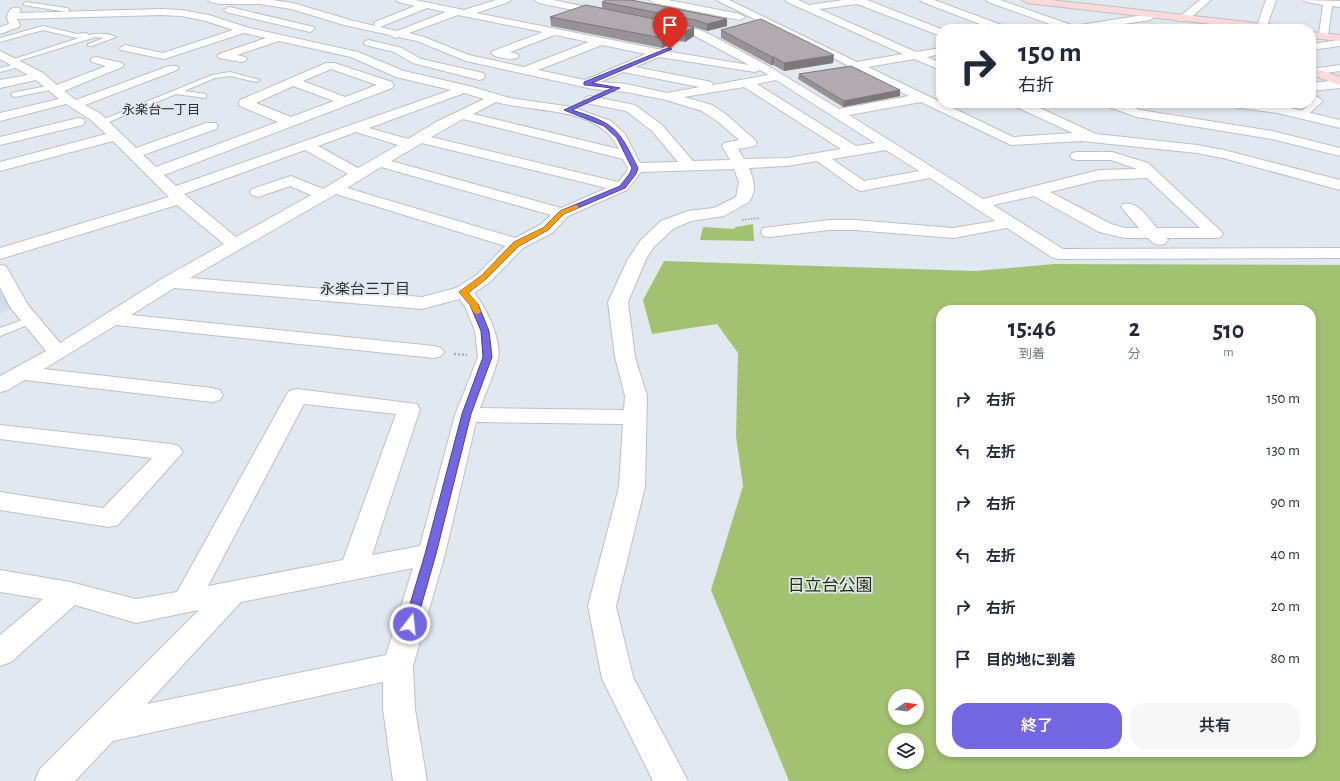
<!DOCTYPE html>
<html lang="ja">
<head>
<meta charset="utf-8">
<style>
	:root { --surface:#fff; --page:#f6f6f7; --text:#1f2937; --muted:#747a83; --accent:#7465e0 }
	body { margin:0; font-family:"Alegreya Sans","Noto Sans JP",sans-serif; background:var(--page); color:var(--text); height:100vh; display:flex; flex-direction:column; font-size:15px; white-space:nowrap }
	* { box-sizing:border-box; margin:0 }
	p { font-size:13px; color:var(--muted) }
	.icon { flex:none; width:22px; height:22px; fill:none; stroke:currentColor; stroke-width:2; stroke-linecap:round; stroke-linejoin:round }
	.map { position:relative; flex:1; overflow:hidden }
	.sheet { position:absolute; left:936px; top:305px; width:380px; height:452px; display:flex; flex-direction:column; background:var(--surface); border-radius:16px; box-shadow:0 2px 6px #0003 }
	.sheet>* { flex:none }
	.hud { position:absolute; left:936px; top:24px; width:380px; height:84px; border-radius:16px; box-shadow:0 2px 6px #0003; background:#fff; color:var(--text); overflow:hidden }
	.needle { width:26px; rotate:77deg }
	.controls { position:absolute; left:888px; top:689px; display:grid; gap:8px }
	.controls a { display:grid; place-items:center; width:36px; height:36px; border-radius:50%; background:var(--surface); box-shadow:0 2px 6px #0003; font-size:20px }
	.pin { position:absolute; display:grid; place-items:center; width:34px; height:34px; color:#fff; margin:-41px -17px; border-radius:50% 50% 50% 0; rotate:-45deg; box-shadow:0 0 4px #0007 }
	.pin .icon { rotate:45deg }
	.me { position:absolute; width:44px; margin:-22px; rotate:16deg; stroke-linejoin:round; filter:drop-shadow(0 0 3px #0008) }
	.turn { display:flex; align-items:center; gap:14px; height:84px; padding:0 16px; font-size:18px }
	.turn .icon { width:52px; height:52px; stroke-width:2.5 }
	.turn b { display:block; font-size:28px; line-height:34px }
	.eta { display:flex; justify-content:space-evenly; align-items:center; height:68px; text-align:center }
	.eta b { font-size:24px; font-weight:600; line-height:28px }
	.cta { display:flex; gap:8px; margin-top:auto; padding:8px 16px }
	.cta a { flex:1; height:46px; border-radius:16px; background:var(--accent); color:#fff; font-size:16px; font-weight:600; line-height:46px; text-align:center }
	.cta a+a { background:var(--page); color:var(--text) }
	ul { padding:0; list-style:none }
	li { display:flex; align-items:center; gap:12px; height:52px; padding:0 16px }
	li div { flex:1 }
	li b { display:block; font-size:15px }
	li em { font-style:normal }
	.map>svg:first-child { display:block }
</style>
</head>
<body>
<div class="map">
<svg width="1340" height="781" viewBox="0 0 1340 781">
	<rect width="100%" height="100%" fill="#e2e8ef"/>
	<!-- built -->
	<polygon fill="#d1deea" points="0,283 14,308 0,313"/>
	<!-- green -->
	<g fill="#a2c271" fill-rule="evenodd">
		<polygon points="753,224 754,241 700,240 703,227 734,229 736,227"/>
		<path d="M664,261L976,271L1054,264L1340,265V781H789L711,590L743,486L736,436L738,353L717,324L652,334L643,300ZM941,310H1311V752H941ZM895,696H917V718H895ZM895,740H917V762H895Z"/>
	</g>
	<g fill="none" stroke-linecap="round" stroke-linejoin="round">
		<!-- lane casing -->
		<g stroke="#bac0c6" stroke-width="2">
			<g id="lane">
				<polygon points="26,2 67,8 70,10 67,12 24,5 23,4"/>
				<path d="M43,26L77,34L86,33L89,35C97,33 109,33 116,37L92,46H88V44L104,38L96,37L15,62H11V60L82,37L77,38L43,30L0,42V38Z"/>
				<polygon points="21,63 23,64 23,66 0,72 0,68"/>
				<polygon points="230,72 260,80 256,82 230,76 215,78 184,91 206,94 206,98 176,94 104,124 101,124 97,122 212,75"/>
				<polygon points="52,85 56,87 55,89 15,97 11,95 12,93"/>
				<polygon points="1311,93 1323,101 1305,117 1299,117 1299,113 1314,101 1311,99"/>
				<polygon points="31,317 35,318 37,320 35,322 0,336 0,328"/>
			</g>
		</g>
		<!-- street casing -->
		<g stroke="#bac0c6" stroke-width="2">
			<g id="street">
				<path d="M208,0H272L293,3L350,20L375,26L374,24L375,22L415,6L398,2L396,0H415L464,10L496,0H511L509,2L476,13L657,49H660L665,51L749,65L693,35L661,28L660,26L665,23L700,30L711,35L770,67L839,109L909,96L854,69L848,68L847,65L716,0H729L857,62L903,54L787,2L785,0H798L809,5L843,0H867L941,29V36L857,4L819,9L916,52L941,48V54L927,57L941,63V70L914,59L868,67L1013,137L1073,133L1014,106L1013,103H1029L1096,134L1197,145L1224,150L1340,180V190L1223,158L1197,153L1082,141L1011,145L921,102L849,115L983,199L1099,170L1137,169L1111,160H1077L1072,159L1070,156L1072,153L1077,152H1112L1148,163L1223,233L1221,237L1215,238H1166L1168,240L1165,244C1157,246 1153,244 1148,238H1125L1099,232L1034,196L993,205L1063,249L1340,248V258L1059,259L1053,258L1007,228L953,238L855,230H829L769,237L763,236L761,232L763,228L829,220H855L953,228L995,221L930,178L861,191L856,189L817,161L787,166L749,168C754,180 757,191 749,202L724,216L691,221L673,229L654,247L646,259L628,302L635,357L647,396L645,487L616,606L633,677L688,781H653L602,679L588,606L619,487L623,424L476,422L445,554L413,666L415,709L427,781H393L383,709V682L113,741L75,781H35L40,769L199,610L136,623L75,605L11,662L0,666V635L43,599L0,592V570L70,582L136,599L177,592L286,396L289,391L297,389L417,404L420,409L372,555L420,546L455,415L478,357L475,331L465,306L459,299L422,309L174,288L131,315L434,346L441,348L444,352L441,356L434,358L116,325L44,369L212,388L220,390L223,395L220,400L212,402L25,380L8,390L0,392V376L46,351L10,307L0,287V265L6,266L28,305L60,343L163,278L224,244L177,205L0,259V248L169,197L113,141L0,171V162L106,134L91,120L66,104L0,121V113L59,99L36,80L0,88V80L28,75L0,59V51L43,73L57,85L106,66L92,62L90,60L92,58L96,57L122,63L124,65L122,67L64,91L76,100L169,66H177L179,68L177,70L85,105L101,114L136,148L206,123H216L218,126L216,129L143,155L156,167L278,122L240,106L239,103L240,100L326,63H334L392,82L394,85L392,88L164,175L176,186L451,90L396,77L351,57L279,41L237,55L245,57L247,59L245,61L241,62L219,58L217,56L219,54L266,38L244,33L164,59L121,50L120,48L125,45L163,53L233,30L206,21L181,16L161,15L17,19L20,25L19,27L0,34V27L9,24L7,17C8,10 13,6 19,8L21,10L19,13L161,9L181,10L209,15L249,28L358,52L404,71L469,86L510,98L572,107L611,121L625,134L640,163L678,162L652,131L626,111L586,103L584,100L586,97L590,96L635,105L662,125L693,161L730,160L722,146L724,143L739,140L717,121L702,111L666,100L626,92L593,89L466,61L417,41L398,37L395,38L390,35L344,25L291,9L260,4H220L210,2ZM427,8L446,12L397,31L380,27ZM458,15L543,32L493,51L491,53C496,58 510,60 517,58L519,56L517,54L510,52L555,35L589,42L524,67L469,55L424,37L409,33ZM602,45L646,54L585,80L538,70ZM659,57L755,72L760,70L768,75L713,85L711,82L707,81L635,67ZM331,69L377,85L345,97L303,81ZM623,72L700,87L667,93L626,84L600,82ZM776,80L875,143L856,146L757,84ZM293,86L334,101L291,117L256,103ZM744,87L841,149L787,158L744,159L738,149L755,146L757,143L755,140L727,115L712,105L684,97ZM464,93L484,99L436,122L408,139L369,128ZM496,102C535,113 599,106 619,149L473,114ZM463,119L623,159L628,168L626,173L618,182L431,137ZM356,132L398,145L358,168L318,146ZM422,143L607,188L561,208L391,161ZM305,150L348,174L323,189L291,176L252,189L250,192L252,195L258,197L290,186L311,195L236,237L184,194ZM886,150L919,171L864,181L832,159ZM381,167L551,215L540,225L515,238L347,188ZM734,169L739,182L736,197L714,208L688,211L661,221L641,240L628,259L608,302L615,357L625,396L624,410L480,408C486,392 494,375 498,358C502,341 486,306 474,293L490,282L523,248L552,233L568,216L627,190L641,172ZM1147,178L1200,228H1157C1148,218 1138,200 1123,204L1121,207L1139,228H1125L1111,224L1050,192L1099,180ZM336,194L505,246L478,274L456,288L422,297L190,278ZM304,404L396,414L343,560L208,586ZM413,568L386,655L147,704L241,602Z"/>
				<polygon points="534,0 553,0 606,11 611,14 606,17 539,3"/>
				<polygon points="649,0 668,0 740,14 745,17 740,20 654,3"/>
				<polygon points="920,0 934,0 1007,27 1008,29 993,29 922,2"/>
				<polygon points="986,0 1000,0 1074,26 1150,14 1155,17 1150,20 1092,29 1064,29 988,2"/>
				<polygon points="1200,0 1211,0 1187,21 1179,21 1178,19 1179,17"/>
				<polygon points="1266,0 1276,0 1266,29 1256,29"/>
				<polygon points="1304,0 1340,1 1340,7 1332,6 1328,36 1324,37 1319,34 1323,5 1306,2"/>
				<polygon points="229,7 314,27 315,29 310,32 226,12 224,10"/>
				<polygon points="369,40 402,48 421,59 483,73 485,76 483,79 479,80 413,63 394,52 365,45 364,43 365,41"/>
				<polygon points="1340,40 1340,46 1311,50 1311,44"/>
				<polygon points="1340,65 1340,71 1311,75 1311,69"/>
				<polygon points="1340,80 1340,88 1311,91 1311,83"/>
				<polygon points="1105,103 1123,103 1140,110 1272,131 1340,148 1340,156 1272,139 1137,117 1106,106"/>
				<polygon points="1228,103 1262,103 1278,105 1340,120 1340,128 1278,113 1234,107 1229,106"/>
				<polygon points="78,118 83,119 85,122 83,125 0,145 0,137"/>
				<polygon points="0,425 171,444 179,446 183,452 118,525 109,527 0,510 0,492 103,508 152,458 0,439"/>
			</g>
		</g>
		<!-- secondary casing -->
		<g stroke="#bac0c6" stroke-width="2">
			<g id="secondary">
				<polygon points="1022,0 1051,0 1283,26 1288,29 1254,29 1027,3"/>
				<polygon points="1311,32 1340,35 1340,41 1311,38"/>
				<polygon points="1311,67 1340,77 1340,85 1311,75"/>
			</g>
		</g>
		<!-- path-far1 -->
		<polyline stroke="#a8adb2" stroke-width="2" stroke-dasharray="1.5 1.5" stroke-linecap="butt" points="742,220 759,218"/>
		<!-- path -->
		<polyline stroke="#a8adb2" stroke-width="2.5" stroke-dasharray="2 2" stroke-linecap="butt" points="454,354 467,355"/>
		<!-- lane -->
		<use href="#lane" fill="#fff" fill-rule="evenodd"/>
		<!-- street -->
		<use href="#street" fill="#fff" fill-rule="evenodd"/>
		<!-- secondary -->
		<use href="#secondary" fill="#fddada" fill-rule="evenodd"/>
	</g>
	<!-- wall -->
	<g fill="#989296">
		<polygon points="602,2 727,19 727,26 707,31 694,27 694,36 685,42 679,41 662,48 551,26 550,17 602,8"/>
		<polygon points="721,30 833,63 784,71 773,65 771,65 721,38"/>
		<polygon points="799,74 900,90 900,96 843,107 798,79"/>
	</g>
	<!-- shaded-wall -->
	<g fill="#7c777a">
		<polygon points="727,19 727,26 707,31 707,24"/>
		<polygon points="694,27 694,36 685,42 685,32"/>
		<polygon points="679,31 679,41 662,48 662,38"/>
		<polygon points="834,55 833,63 784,71 784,63"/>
		<polygon points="772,57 774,57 773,65 771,65"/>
		<polygon points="900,90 900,96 843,107 844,101"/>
	</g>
	<!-- building -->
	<g fill="#b1aaaf" stroke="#7c777a">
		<polygon points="606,0 631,0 727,19 707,24 696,20 602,2"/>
		<polygon points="586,5 694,27 685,32 679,31 662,38 550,17"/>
		<polygon points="761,19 834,55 784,63 774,57 772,57 721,30"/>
		<polygon points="851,66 900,90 844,101 799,74"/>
	</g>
	<!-- route -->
	<path fill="#7465e0" stroke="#4b4292" d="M668,48L672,49L592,83L620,88L572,110C616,124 618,128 638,168L636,174L625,188L564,214L548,230L519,246L486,279L468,293L478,304L489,331L492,357L471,414L436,554L416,624L415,627L410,629L406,627L404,624L425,554L462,414L483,357L481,331L470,305L459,292L481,276L514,242L543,228L560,211L620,186L630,173L632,168L617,138L604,126L564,110L612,88L586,85H584V82Z"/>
	<!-- slow -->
	<polygon fill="#f59e0b" points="576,205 579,207 578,208 564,214 548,230 519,246 486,279 468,293 477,302 481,312 477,314 474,313 470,305 459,292 460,291 481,276 514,242 543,228 560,211"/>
	<g text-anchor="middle" stroke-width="3.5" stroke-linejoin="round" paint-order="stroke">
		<!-- far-neighbourhood labels -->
		<g font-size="13" fill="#2d2f31" stroke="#e2e8ef">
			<text x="161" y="114">永楽台一丁目</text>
		</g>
		<!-- neighbourhood labels -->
		<g font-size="15" fill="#2d2f31" stroke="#e2e8ef">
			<text x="365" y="294">永楽台三丁目</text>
		</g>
		<!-- near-park labels -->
		<g font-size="17" fill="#23300d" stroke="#e2e8ef">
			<text x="830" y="591">日立台公園</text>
		</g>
	</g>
</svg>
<div class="controls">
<a><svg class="needle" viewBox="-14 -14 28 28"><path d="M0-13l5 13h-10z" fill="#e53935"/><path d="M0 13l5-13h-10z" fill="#747a83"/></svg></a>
<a><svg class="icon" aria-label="layers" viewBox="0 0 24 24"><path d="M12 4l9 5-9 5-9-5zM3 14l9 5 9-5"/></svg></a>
</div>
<div class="pin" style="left:670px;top:49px;background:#d93025"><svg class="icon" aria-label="arrive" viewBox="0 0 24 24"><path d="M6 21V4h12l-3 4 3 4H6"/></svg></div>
<svg class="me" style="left:410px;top:624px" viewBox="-20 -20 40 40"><circle r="17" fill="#7465e0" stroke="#fff" stroke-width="3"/><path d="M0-11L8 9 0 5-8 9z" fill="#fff"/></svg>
<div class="hud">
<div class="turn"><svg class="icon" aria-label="right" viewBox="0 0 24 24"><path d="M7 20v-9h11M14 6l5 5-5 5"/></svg><div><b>150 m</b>右折</div></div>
</div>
<section class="sheet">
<div class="eta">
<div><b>15:46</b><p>到着</p></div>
<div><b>2</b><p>分</p></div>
<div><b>510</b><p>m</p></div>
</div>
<ul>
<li><svg class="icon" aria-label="right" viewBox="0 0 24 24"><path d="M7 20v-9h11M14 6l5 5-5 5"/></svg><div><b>右折</b></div><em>150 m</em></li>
<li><svg class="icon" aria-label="left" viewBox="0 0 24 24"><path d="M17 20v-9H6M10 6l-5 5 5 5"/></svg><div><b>左折</b></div><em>130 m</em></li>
<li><svg class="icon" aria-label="right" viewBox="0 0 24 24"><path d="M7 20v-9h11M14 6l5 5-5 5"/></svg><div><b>右折</b></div><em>90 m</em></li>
<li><svg class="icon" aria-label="left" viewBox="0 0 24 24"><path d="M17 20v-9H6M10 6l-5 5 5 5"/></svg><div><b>左折</b></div><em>40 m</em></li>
<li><svg class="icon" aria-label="right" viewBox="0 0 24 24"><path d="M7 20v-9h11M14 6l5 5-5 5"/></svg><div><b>右折</b></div><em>20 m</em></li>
<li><svg class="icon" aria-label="arrive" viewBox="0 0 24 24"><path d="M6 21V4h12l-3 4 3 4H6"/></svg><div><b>目的地に到着</b></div><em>80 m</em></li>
</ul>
<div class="cta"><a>終了</a><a>共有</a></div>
</section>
</div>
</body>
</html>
